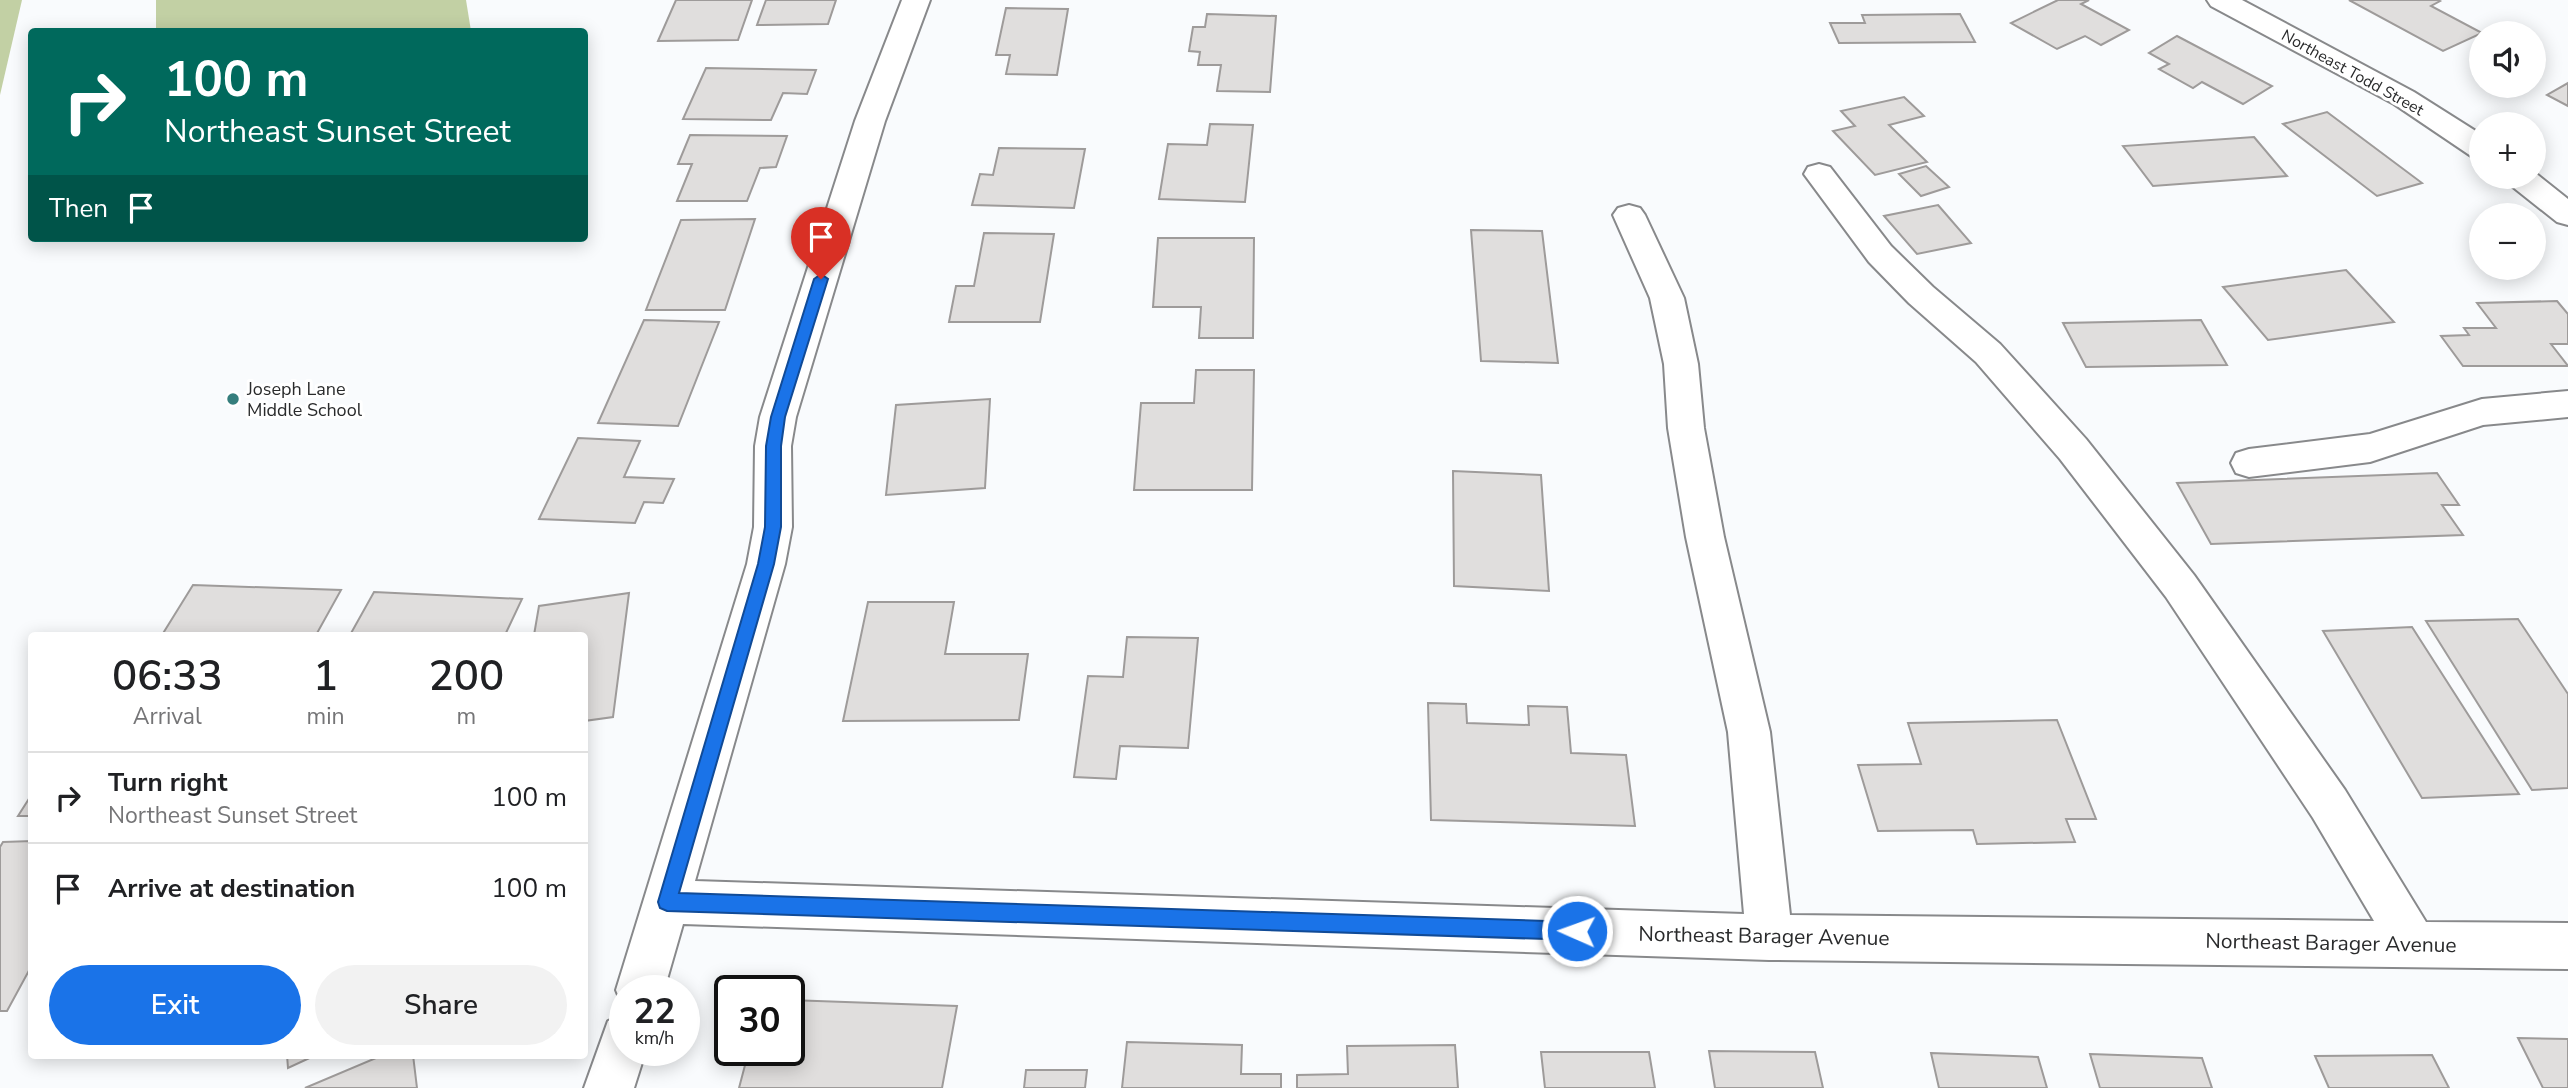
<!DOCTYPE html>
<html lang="en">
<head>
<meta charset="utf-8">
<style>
	:root { --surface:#fff; --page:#f2f2f2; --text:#202124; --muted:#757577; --line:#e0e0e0; --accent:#1a73e8 }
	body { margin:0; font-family:"Nunito Sans",sans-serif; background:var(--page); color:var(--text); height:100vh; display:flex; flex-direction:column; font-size:26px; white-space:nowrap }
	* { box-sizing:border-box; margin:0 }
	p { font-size:23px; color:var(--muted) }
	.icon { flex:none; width:38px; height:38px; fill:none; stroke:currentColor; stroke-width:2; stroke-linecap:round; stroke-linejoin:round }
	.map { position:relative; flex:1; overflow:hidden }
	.side { position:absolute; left:28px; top:632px; width:560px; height:427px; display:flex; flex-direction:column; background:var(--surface); border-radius:7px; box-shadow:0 4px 18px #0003 }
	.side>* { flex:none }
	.top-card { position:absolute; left:28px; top:28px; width:560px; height:214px; border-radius:7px; box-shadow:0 4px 18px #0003; background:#00695c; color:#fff; overflow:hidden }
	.buttons { position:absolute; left:2469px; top:21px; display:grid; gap:14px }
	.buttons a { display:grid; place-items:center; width:77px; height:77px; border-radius:50%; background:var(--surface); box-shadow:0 4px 18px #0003; font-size:35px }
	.speed { position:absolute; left:609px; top:975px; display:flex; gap:14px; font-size:35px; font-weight:700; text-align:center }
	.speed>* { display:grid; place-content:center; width:91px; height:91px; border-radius:50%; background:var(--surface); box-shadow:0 4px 18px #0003; line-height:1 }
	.speed small { font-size:18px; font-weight:400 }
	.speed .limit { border:4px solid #111; border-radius:10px; background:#fff; color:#111 }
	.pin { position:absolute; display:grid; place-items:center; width:60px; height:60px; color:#fff; margin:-72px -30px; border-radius:50% 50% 50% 0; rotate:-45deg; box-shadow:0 0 7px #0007 }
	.pin .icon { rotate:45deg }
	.me { position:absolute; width:77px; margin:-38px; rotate:272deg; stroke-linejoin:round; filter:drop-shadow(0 0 5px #0008) }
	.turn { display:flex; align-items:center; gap:24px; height:147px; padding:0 21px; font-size:32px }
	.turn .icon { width:91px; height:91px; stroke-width:2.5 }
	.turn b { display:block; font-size:49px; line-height:60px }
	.then { display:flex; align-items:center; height:66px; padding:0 21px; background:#0003; gap:14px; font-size:26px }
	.eta { display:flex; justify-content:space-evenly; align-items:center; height:119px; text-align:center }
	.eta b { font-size:42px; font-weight:600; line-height:49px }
	.action { display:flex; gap:14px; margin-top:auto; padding:14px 21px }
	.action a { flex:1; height:80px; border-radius:42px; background:var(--accent); color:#fff; font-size:28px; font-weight:600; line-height:80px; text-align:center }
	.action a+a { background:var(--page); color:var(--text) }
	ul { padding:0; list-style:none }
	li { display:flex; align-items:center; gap:21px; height:91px; padding:0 21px; border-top:2px solid var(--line) }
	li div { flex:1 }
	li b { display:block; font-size:26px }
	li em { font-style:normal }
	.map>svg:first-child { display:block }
</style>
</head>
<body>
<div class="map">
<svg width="2568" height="1088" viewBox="0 0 2568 1088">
	<rect width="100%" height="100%" fill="#f9fbfd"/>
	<!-- green -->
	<g fill="#c2d0a4">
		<polygon points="0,0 22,0 0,95"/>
		<polygon points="156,0 466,0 471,31 156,31"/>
	</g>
	<!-- building -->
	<g fill="#e0dedd" stroke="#9e9b9a" stroke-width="2">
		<polygon points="676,0 752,0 738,40 658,41"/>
		<polygon points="766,0 836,0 828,24 757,25"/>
		<polygon points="2058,0 2089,0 2081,4 2129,30 2101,45 2085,36 2057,49 2011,23"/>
		<polygon points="2349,0 2438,0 2440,1 2431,6 2482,33 2443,51"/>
		<polygon points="1006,8 1068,9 1057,75 1006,74 1010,55 996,55"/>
		<polygon points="1207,14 1276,16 1270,92 1217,91 1221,65 1198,65 1200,52 1189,51 1193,27 1205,27"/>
		<polygon points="1960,14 1975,42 1839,43 1830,23 1865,23 1862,15"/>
		<polygon points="2177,36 2272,86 2243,104 2202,82 2193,88 2159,69 2169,64 2149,53"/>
		<polygon points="706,68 816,70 807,94 783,93 771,120 683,119"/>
		<polygon points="2568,83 2568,106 2547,95"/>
		<polygon points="1904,97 1924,116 1889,125 1927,162 1875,175 1833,131 1855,126 1841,111"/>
		<polygon points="2327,112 2422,183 2377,196 2283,124"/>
		<polygon points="1210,124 1253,125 1245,202 1159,199 1168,144 1207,145"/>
		<polygon points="690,135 787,136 776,167 760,168 747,201 677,201 692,164 678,164"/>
		<polygon points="2254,137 2287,176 2153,186 2123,146"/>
		<polygon points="999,148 1085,149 1074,208 972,205 980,174 993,175"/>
		<polygon points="1926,166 1949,187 1921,196 1899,174"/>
		<polygon points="1938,205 1971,243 1917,254 1884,216"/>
		<polygon points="755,219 725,310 646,310 681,220"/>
		<polygon points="1471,230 1542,231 1558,363 1481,361"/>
		<polygon points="984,233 1054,234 1040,322 949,322 956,286 974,286"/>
		<polygon points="1158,238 1254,238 1253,338 1199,338 1201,307 1153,307"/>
		<polygon points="2346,270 2394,322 2268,340 2223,287"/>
		<polygon points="2557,301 2568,314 2568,344 2551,344 2568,366 2463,366 2441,336 2469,335 2464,328 2496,328 2477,303"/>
		<polygon points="644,320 719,322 678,426 598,423"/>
		<polygon points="2201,320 2227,365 2086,367 2063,323"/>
		<polygon points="1196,370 1254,370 1252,490 1134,490 1141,403 1194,403"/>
		<polygon points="990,399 985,488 886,495 896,405"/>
		<polygon points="578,438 640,441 624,477 674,479 663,503 644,502 635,523 539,519"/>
		<polygon points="1453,471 1541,475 1549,591 1454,586"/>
		<polygon points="2437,473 2459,505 2442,505 2463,535 2211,544 2177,483"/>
		<polygon points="193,585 341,590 316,635 162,635"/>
		<polygon points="374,592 522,599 505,635 350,635"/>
		<polygon points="629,593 613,717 584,721 584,635 534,635 539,606"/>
		<polygon points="868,602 954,602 945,654 1028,654 1019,720 843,721"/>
		<polygon points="2518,619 2568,694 2568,788 2532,790 2426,621"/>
		<polygon points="2412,627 2519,794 2422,798 2323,631"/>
		<polygon points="1127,637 1198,638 1188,748 1120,746 1116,779 1074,777 1088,676 1123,677"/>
		<polygon points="1428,703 1466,704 1467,723 1529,725 1528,706 1567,707 1571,753 1626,755 1635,826 1431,820"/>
		<polygon points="2057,720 2096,819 2066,819 2075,842 1977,844 1973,830 1878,831 1858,765 1921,764 1908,723"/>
		<polygon points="32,794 32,816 18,816"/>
		<polygon points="32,841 32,965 7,1011 0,1011 0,847 3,842"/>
		<polygon points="789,1000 957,1006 942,1088 739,1088 749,1050 789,1050"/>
		<polygon points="2518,1038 2568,1039 2568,1088 2543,1088"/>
		<polygon points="1127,1042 1242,1045 1241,1074 1281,1074 1281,1088 1122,1088"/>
		<polygon points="1455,1045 1458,1088 1297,1088 1297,1075 1348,1074 1347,1046"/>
		<polygon points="1709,1051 1815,1052 1823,1088 1715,1088"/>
		<polygon points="1541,1052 1649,1052 1655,1088 1545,1088"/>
		<polygon points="1931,1053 2038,1057 2047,1088 1939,1088"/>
		<polygon points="2090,1054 2202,1058 2212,1088 2100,1088"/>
		<polygon points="287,1055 316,1055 288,1068"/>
		<polygon points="383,1055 413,1055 417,1088 305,1088"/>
		<polygon points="2432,1055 2449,1088 2329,1088 2315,1056"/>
		<polygon points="1026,1070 1087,1070 1085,1088 1024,1088"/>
	</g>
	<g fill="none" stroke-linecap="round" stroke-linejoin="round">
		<!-- minor casing -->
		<g stroke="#88898b" stroke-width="4">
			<g id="minor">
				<polygon points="902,0 930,0 885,121 796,417 791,446 792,527 785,564 695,881 1744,914 1728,732 1686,537 1668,428 1664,364 1650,298 1613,215 1618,208 1629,205 1640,208 1645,215 1684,298 1698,364 1704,428 1724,537 1770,732 1790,915 2374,921 2313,818 2166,597 2060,459 1976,362 1909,303 1869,262 1804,174 1808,167 1819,164 1830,167 1891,246 1933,287 2000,344 2086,439 2194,575 2345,790 2426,922 2568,923 2568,969 1769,960 683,924 664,990 625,990 623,1007 616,990 747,564 754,527 755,446 760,417 855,121"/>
				<polygon points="2207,0 2242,0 2414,92 2482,135 2482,158 2471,156 2394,104 2211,6"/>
				<polygon points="2534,172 2568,199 2568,225 2557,222 2509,184 2505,177 2534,177"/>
				<polygon points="2568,391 2568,417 2483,425 2370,462 2249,477 2236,473 2231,463 2236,453 2249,449 2370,434 2482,399"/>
				<polygon points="625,1014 625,1050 646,1050 634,1088 584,1088 608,1021"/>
			</g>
		</g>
		<!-- minor -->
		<use href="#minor" fill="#fff" fill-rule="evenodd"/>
	</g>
	<!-- route -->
	<polygon fill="#1a73e8" stroke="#114b97" stroke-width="2" points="821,274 828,279 785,417 781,446 781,527 774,564 679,893 1577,922 1583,924 1586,931 1583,938 1577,940 667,911 660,908 658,902 758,564 765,527 766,446 771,417 814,279"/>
	<!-- markers -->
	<circle fill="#357e7d" stroke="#fff" stroke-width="2.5" cx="233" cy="399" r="7"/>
	<g text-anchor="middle" stroke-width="6" stroke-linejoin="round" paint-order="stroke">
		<!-- far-street labels -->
		<g font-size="16" fill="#2a2b2c" stroke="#fff">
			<text transform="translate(2353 72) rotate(29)" y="6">Northeast Todd Street</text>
		</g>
		<!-- poi labels -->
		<g font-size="18" fill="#2a2b2c" stroke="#fff" text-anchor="start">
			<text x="247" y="395">Joseph Lane<tspan x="247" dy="21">Middle School</tspan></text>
		</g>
		<!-- near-street labels -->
		<g font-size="21" fill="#2a2b2c" stroke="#fff">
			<text transform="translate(1764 936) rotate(1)" y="7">Northeast Barager Avenue</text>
			<text transform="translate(2331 943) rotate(1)" y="7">Northeast Barager Avenue</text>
		</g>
	</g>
</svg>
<div class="buttons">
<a><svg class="icon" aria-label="sound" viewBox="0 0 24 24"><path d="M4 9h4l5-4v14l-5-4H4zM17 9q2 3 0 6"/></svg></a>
<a>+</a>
<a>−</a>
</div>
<div class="speed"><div>22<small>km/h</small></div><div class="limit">30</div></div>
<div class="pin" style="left:821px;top:279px;background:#d93025"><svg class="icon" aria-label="arrive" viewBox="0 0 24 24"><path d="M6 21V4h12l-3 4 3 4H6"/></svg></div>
<svg class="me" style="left:1577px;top:931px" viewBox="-20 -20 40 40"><circle r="17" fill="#1a73e8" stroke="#fff" stroke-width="3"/><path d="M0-11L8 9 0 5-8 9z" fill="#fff"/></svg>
<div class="top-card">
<div class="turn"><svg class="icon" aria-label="right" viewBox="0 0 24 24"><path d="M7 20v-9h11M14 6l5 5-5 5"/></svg><div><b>100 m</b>Northeast Sunset Street</div></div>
<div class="then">Then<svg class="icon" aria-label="arrive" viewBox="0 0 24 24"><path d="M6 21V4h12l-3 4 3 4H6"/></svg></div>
</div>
<section class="side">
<div class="eta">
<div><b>06:33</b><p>Arrival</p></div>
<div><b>1</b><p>min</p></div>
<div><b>200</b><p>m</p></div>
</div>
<ul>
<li><svg class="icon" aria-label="right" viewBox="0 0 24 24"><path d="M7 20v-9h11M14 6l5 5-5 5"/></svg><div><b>Turn right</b><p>Northeast Sunset Street</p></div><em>100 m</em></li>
<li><svg class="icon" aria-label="arrive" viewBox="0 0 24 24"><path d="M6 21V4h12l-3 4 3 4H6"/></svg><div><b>Arrive at destination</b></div><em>100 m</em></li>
</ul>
<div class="action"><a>Exit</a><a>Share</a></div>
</section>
</div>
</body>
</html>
